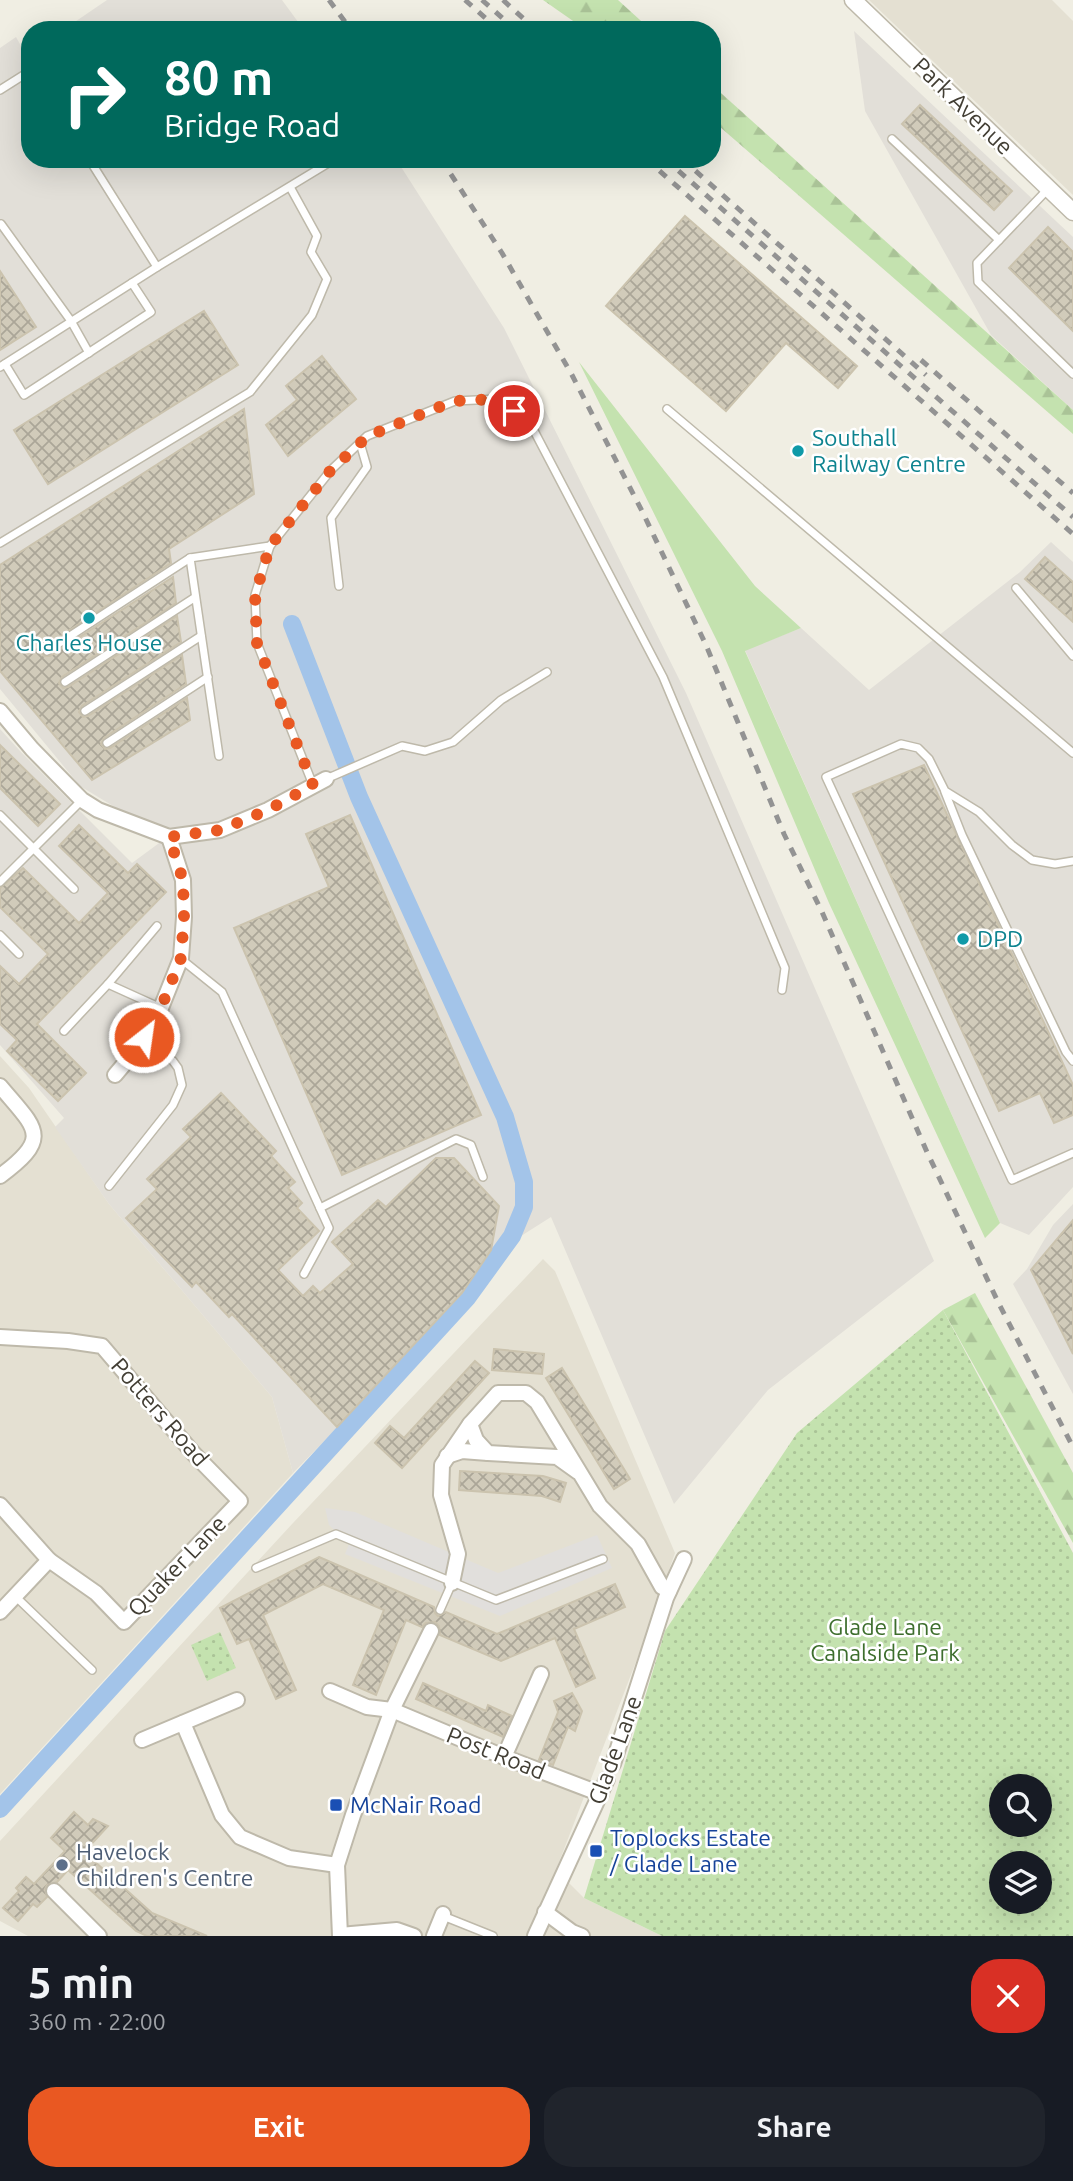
<!DOCTYPE html>
<html lang="en">
<head>
<meta charset="utf-8">
<style>
	:root { --surface:#171b24; --page:#20242c; --text:#f1f3f6; --muted:#9ea1a6; --accent:#e95822 }
	body { margin:0; font-family:Ubuntu,sans-serif; background:var(--page); color:var(--text); height:100vh; display:flex; flex-direction:column; font-size:26px; white-space:nowrap }
	* { box-sizing:border-box; margin:0 }
	p { font-size:23px; color:var(--muted) }
	.icon { flex:none; width:38px; height:38px; fill:none; stroke:currentColor; stroke-width:2; stroke-linecap:round; stroke-linejoin:round }
	.map { position:relative; height:1936px; overflow:hidden }
	.sheet { display:flex; flex-direction:column; background:var(--surface); flex:1 }
	.sheet>* { flex:none }
	.guide { position:absolute; left:21px; top:21px; width:700px; height:147px; border-radius:28px; box-shadow:0 7px 28px #0002; background:#00695c; color:#fff; overflow:hidden }
	.buttons { position:absolute; left:989px; top:1774px; display:grid; gap:14px }
	.buttons a { display:grid; place-items:center; width:63px; height:63px; border-radius:50%; background:var(--surface); box-shadow:0 7px 28px #0002; font-size:35px }
	.pin { position:absolute; display:grid; place-items:center; width:60px; height:60px; color:#fff; margin:-30px; border:4px solid #fff; border-radius:50%; box-shadow:0 2px 7px #0007 }
	.me { position:absolute; width:77px; margin:-38px; rotate:30deg; stroke-linejoin:round; filter:drop-shadow(0 0 5px #0008) }
	.turn { display:flex; align-items:center; gap:24px; height:147px; padding:0 28px; font-size:32px }
	.turn .icon { width:91px; height:91px; stroke-width:2.5 }
	.turn b { display:block; font-size:49px; line-height:60px }
	.round { display:grid; place-items:center; flex:none; width:74px; height:74px; border-radius:28px; background:var(--page) }
	.headline { display:flex; align-items:center; justify-content:space-between; height:119px; padding:0 28px }
	h1 { font-size:42px; font-weight:600; line-height:52px }
	.primary-button { display:flex; gap:14px; margin-top:auto; padding:14px 28px }
	.primary-button a { flex:1; height:80px; border-radius:28px; background:var(--accent); color:#fff; font-size:28px; font-weight:600; line-height:80px; text-align:center }
	.primary-button a+a { background:var(--page); color:var(--text) }
	.map>svg:first-child { display:block }
</style>
</head>
<body>
<div class="map">
<svg width="1073" height="1936" viewBox="0 0 1073 1936">
	<defs>
		<pattern id="forest-firs" width="22" height="20" patternUnits="userSpaceOnUse" patternTransform="scale(1.75)"><rect width="22" height="20" fill="#c4e2af"/><path d="M5 1l3.5 6h-7zM16 11l3.5 6h-7z" fill="#aac397"/></pattern>
		<pattern id="park-dots" width="8" height="8" patternUnits="userSpaceOnUse" patternTransform="scale(1.75)"><rect width="8" height="8" fill="#c4e2af"/><path d="M2 2h.1M6 6h.1" fill="none" stroke="#aac397" stroke-width="1.8" stroke-linecap="round"/></pattern>
		<pattern id="building-cross-hatch" width="8" height="8" patternUnits="userSpaceOnUse" patternTransform="scale(1.75)"><rect width="8" height="8" fill="#d1cbba"/><path d="M0 0l8 8M0 8l8-8" fill="none" stroke="#aba698"/></pattern>
	</defs>
	<rect width="100%" height="100%" fill="#f0eee3"/>
	<!-- residential -->
	<g fill="#e4e0d2">
		<polygon points="869,0 1052,0 1073,21 1073,195"/>
		<polygon points="0,1056 29,1088 109,1204 272,1397 293,1473 0,1794"/>
		<polygon points="543,1259 555,1271 675,1553 647,1633 556,1870 584,1898 662,1936 28,1936 0,1921 0,1841 293,1523"/>
	</g>
	<!-- industrial -->
	<g fill="#e2dfd8">
		<polygon points="107,0 282,0 304,30 63,30"/>
		<polygon points="854,31 1073,237 1073,410 991,335 865,111"/>
		<polygon points="16,37 26,55 30,53 30,159 396,159 504,328 686,693 934,1261 768,1390 674,1504 551,1217 494,1253 458,1304 293,1473 272,1397 109,1204 55,1127 64,1118 0,1045 0,729 20,751 132,863 166,838 80,786 0,689 0,48"/>
		<polygon points="1051,542 1073,562 1073,1187 1029,1235 1000,1223 745,650 801,628 869,690 1020,572"/>
		<polygon points="1073,1204 1073,1394 1013,1284 1027,1269 1053,1225"/>
	</g>
	<!-- green -->
	<polygon fill="#c4e2af" points="579,362 755,586 801,628 745,651 1000,1223 985,1238 829,903 722,651"/>
	<!-- forest -->
	<g fill="url(#forest-firs)">
		<polygon points="543,0 618,0 651,30 586,30"/>
		<polygon points="712,85 1073,410 1073,434 712,120"/>
		<polygon points="975,1293 1073,1473 1073,1543 943,1310"/>
	</g>
	<!-- park -->
	<g fill="url(#park-dots)" fill-rule="evenodd">
		<path d="M943,1310L1073,1553V1936H662L584,1898L665,1631L797,1433ZM1001,1787H1040V1825H1001ZM1001,1864H1040V1902H1001Z"/>
		<polygon points="220,1632 236,1668 207,1681 191,1645"/>
	</g>
	<!-- parking -->
	<polygon fill="#e1dfdc" points="325,1508 355,1512 498,1573 597,1535 612,1568 500,1616 345,1554 349,1544 329,1525"/>
	<g fill="none" stroke-linecap="round" stroke-linejoin="round">
		<!-- canal -->
		<polyline stroke="#a3c4e9" stroke-width="18" points="0,1809 467,1298 512,1236 524,1207 524,1182 505,1117 359,797 292,624"/>
	</g>
	<!-- building -->
	<g fill="url(#building-cross-hatch)" stroke="#cbc3ae" stroke-width="2">
		<polygon points="920,105 1012,191 994,210 902,124"/>
		<polygon points="685,216 857,366 838,388 786,343 726,411 606,306"/>
		<polygon points="1048,227 1073,252 1073,331 1009,268"/>
		<polygon points="0,271 36,327 0,350"/>
		<polygon points="204,311 238,365 48,484 14,430"/>
		<polygon points="322,356 356,399 288,456 266,425 297,400 286,386"/>
		<polygon points="244,409 254,494 169,549 171,563 41,649 44,656 50,656 173,577 176,603 62,677 59,683 63,688 68,687 177,616 181,642 82,706 79,712 83,717 88,716 182,655 186,684 104,738 101,744 105,749 110,748 187,698 190,720 92,780 0,671 0,565"/>
		<polygon points="1045,557 1073,582 1073,622 1025,579"/>
		<polygon points="0,745 60,804 38,826 0,788"/>
		<polygon points="924,765 1073,1085 1073,1115 1054,1123 1040,1093 999,1111 853,794"/>
		<polygon points="350,815 481,1115 342,1175 234,928 329,887 306,834"/>
		<polygon points="79,825 128,873 137,864 166,892 37,1024 86,1073 58,1101 7,1051 17,1040 0,1024 0,966 19,984 48,954 0,907 0,888 23,868 79,923 108,893 59,846"/>
		<polygon points="221,1093 276,1151 271,1156 295,1182 288,1188 302,1203 297,1208 319,1231 278,1270 303,1296 313,1286 320,1293 353,1264 332,1242 378,1200 386,1207 436,1158 454,1158 499,1206 491,1250 462,1293 337,1427 232,1314 229,1317 196,1282 192,1287 126,1218 157,1189 147,1179 191,1137 183,1129"/>
		<polygon points="1073,1220 1073,1354 1031,1270"/>
		<polygon points="494,1349 544,1354 542,1374 492,1370"/>
		<polygon points="475,1361 489,1373 402,1468 375,1443 390,1426 404,1438"/>
		<polygon points="562,1368 630,1479 614,1489 546,1378"/>
		<polygon points="460,1471 543,1476 566,1483 560,1502 542,1496 459,1490"/>
		<polygon points="319,1557 434,1607 435,1613 438,1616 446,1612 497,1634 615,1584 625,1607 574,1629 595,1678 576,1687 555,1638 501,1661 440,1635 439,1626 435,1622 426,1623 422,1627 406,1620 376,1695 353,1685 384,1610 323,1584 263,1615 296,1690 276,1699 249,1639 237,1644 220,1608"/>
		<polygon points="423,1683 486,1711 488,1705 512,1716 503,1737 416,1699"/>
		<polygon points="572,1693 582,1711 575,1731 568,1727 553,1765 539,1760 558,1712 554,1701"/>
		<polygon points="74,1812 88,1825 93,1819 108,1826 84,1852 152,1913 207,1936 147,1936 136,1931 68,1870 57,1882 47,1885 45,1889 47,1897 37,1907 33,1904 18,1921 3,1908 19,1891 16,1888 26,1877 34,1884 65,1851 51,1838"/>
	</g>
	<g fill="none" stroke-linecap="round" stroke-linejoin="round">
		<!-- service casing -->
		<g stroke="#beb9aa" stroke-width="10">
			<g id="service">
				<polyline points="0,90 30,71"/>
				<polyline points="892,139 999,240"/>
				<polyline points="1048,189 977,263 978,282 1073,374"/>
				<polyline points="1,224 71,321 89,353"/>
				<polyline points="157,267 335,159"/>
				<polyline points="5,364 24,395 151,312 132,283"/>
				<polyline points="0,367 157,267 89,159"/>
				<polyline points="667,409 1073,753"/>
				<polyline points="0,543 250,392 312,315 327,279 311,252 317,236 290,187"/>
				<polyline points="339,586 331,518 367,467 360,443"/>
				<polyline points="1016,588 1073,656"/>
				<polyline points="47,651 190,558"/>
				<polyline points="65,682 194,598"/>
				<polyline points="85,711 201,636"/>
				<polyline points="107,743 208,677"/>
				<polyline points="219,756 190,558 270,546"/>
				<polyline points="326,779 402,746 425,751 453,742 501,700 547,672"/>
				<polyline points="313,785 257,643 255,595 270,546 331,470 367,436 455,401 497,399 530,423 663,677 785,968 782,990"/>
				<polyline points="945,792 962,835 1066,1052 1073,1061"/>
				<polyline points="0,815 74,889"/>
				<polyline points="1073,861 1055,864 1032,860 1012,845 979,812 945,791 929,759 918,748 901,744 826,777 1012,1180 1073,1153"/>
				<polyline points="0,882 82,800"/>
				<polyline points="0,935 19,954"/>
				<polyline points="181,959 222,992 329,1228 304,1274"/>
				<polyline points="108,984 157,926"/>
				<polyline points="64,1031 108,984 161,1008"/>
				<polyline points="109,1186 173,1105 182,1085 178,1068 173,1061 144,1037"/>
				<polyline points="320,1208 456,1139 471,1145 483,1177"/>
				<polyline points="256,1568 336,1534 496,1600 603,1559"/>
				<polyline points="15,1596 92,1670"/>
				<polyline points="440,1610 452,1583"/>
				<polyline points="443,1916 493,1936"/>
			</g>
		</g>
		<!-- minor casing -->
		<g stroke="#beb9aa" stroke-width="18">
			<g id="minor">
				<polyline points="0,711 32,749 82,800 98,810 169,837 220,830 268,810 326,779"/>
				<polyline points="115,1075 136,1050 161,1008 181,958 184,917 183,880 169,837"/>
				<path d="M0,1086C36,1129 53,1137 0,1176"/>
				<polyline points="0,1337 68,1341 102,1346 194,1454 240,1501 124,1622 96,1593 49,1560"/>
				<polyline points="447,1456 462,1451 488,1453"/>
				<polyline points="578,1472 557,1457 488,1453 476,1440 470,1424 498,1393 526,1393 537,1402 600,1506 638,1544 662,1587 669,1591"/>
				<polyline points="0,1505 49,1560 0,1612"/>
				<polyline points="452,1583 458,1554 441,1495 442,1465 470,1424"/>
				<polyline points="330,1691 367,1707 392,1710 504,1757 601,1794"/>
				<polyline points="183,1723 222,1815 240,1837 289,1858 337,1865"/>
				<polyline points="142,1740 237,1700"/>
				<polyline points="504,1757 541,1674"/>
				<polyline points="613,1764 666,1598 684,1559"/>
				<polyline points="54,1891 99,1936"/>
				<polyline points="545,1912 572,1932 582,1936"/>
				<polyline points="340,1935 397,1930 414,1936"/>
				<polyline points="340,1936 337,1865 353,1815 392,1710 431,1631"/>
				<polyline points="434,1936 443,1914"/>
				<polyline points="535,1936 607,1779"/>
			</g>
		</g>
		<!-- tertiary casing -->
		<g stroke="#beb9aa" stroke-width="19">
			<polyline id="tertiary" points="853,0 1073,212"/>
		</g>
		<!-- service -->
		<use href="#service" stroke="#fff" stroke-width="7"/>
		<!-- minor -->
		<use href="#minor" stroke="#fff" stroke-width="14"/>
		<!-- tertiary -->
		<use href="#tertiary" stroke="#fff" stroke-width="16"/>
		<!-- rail -->
		<g stroke="#939393" stroke-width="5" stroke-dasharray="9 9" stroke-linecap="butt">
			<polyline points="329,0 351,30"/>
			<polyline points="465,0 499,30"/>
			<polyline points="482,0 516,30"/>
			<polyline points="503,0 536,30"/>
			<polyline points="441,159 502,253 572,375 643,513 706,645 784,834 822,912 927,1152 999,1304 1073,1447"/>
			<polyline points="646,159 1073,534"/>
			<polyline points="665,159 1073,517"/>
			<polyline points="682,159 926,375"/>
			<polyline points="921,360 1073,493"/>
		</g>
	</g>
	<g fill="none" stroke-linecap="round" stroke-linejoin="round">
		<!-- route -->
		<polyline stroke="#e95822" stroke-width="12" stroke-dasharray="0 21.6" points="144,1037 161,1008 181,958 184,917 183,880 169,837 220,830 268,810 313,785 257,643 255,595 270,546 331,470 368,436 454,401 497,399 514,411"/>
	</g>
	<!-- markers -->
	<g fill="#0f9aa8" stroke="#fff" stroke-width="2.5">
		<circle cx="798" cy="451" r="7"/>
		<circle cx="89" cy="618" r="7"/>
		<circle cx="963" cy="939" r="7"/>
	</g>
	<g fill="#1a4fb4" stroke="#fff" stroke-width="2.5">
		<rect x="329" y="1798" width="14" height="14" rx="3.5"/>
		<rect x="589" y="1844" width="14" height="14" rx="3.5"/>
	</g>
	<circle fill="#5c6f8a" stroke="#fff" stroke-width="2.5" cx="62" cy="1865" r="7"/>
	<g text-anchor="middle" stroke-width="5" stroke-linejoin="round" paint-order="stroke">
		<!-- street labels -->
		<g font-size="23" fill="#423e34" stroke="#fff">
			<text transform="translate(963 106) rotate(44)" y="8">Park Avenue</text>
			<text transform="translate(160 1412) rotate(49)" y="8">Potters Road</text>
			<text transform="translate(177 1566) rotate(-46)" y="8">Quaker Lane</text>
			<text transform="translate(615 1750) rotate(-70)" y="8">Glade Lane</text>
			<text transform="translate(496 1753) rotate(22)" y="8">Post Road</text>
		</g>
		<!-- culture labels -->
		<g font-size="23" fill="#0d838f" stroke="#fff" text-anchor="start">
			<text x="812" y="446">Southall<tspan x="812" dy="26">Railway Centre</tspan></text>
			<text x="89" y="651" text-anchor="middle">Charles House</text>
			<text x="977" y="947">DPD</text>
		</g>
		<!-- park labels -->
		<g font-size="23" fill="#3d6e2d" stroke="#fff">
			<text x="885" y="1635">Glade Lane<tspan x="885" dy="26">Canalside Park</tspan></text>
		</g>
		<!-- transit labels -->
		<g font-size="23" fill="#164399" stroke="#fff" text-anchor="start">
			<text x="350" y="1813">McNair Road</text>
			<text x="610" y="1846">Toplocks Estate<tspan x="610" dy="26">/ Glade Lane</tspan></text>
		</g>
		<!-- service labels -->
		<g font-size="23" fill="#4e5e75" stroke="#fff" text-anchor="start">
			<text x="76" y="1860">Havelock<tspan x="76" dy="26">Children's Centre</tspan></text>
		</g>
	</g>
</svg>
<div class="buttons">
<a><svg class="icon" aria-label="search" viewBox="0 0 24 24"><circle cx="10" cy="10" r="6"/><path d="M15 15l6 6"/></svg></a>
<a><svg class="icon" aria-label="layers" viewBox="0 0 24 24"><path d="M12 4l9 5-9 5-9-5zM3 14l9 5 9-5"/></svg></a>
</div>
<div class="pin" style="left:514px;top:411px;background:#d93025"><svg class="icon" aria-label="arrive" viewBox="0 0 24 24"><path d="M6 21V4h12l-3 4 3 4H6"/></svg></div>
<svg class="me" style="left:144px;top:1037px" viewBox="-20 -20 40 40"><circle r="17" fill="#e95822" stroke="#fff" stroke-width="3"/><path d="M0-11L8 9 0 5-8 9z" fill="#fff"/></svg>
<div class="guide">
<div class="turn"><svg class="icon" aria-label="right" viewBox="0 0 24 24"><path d="M7 20v-9h11M14 6l5 5-5 5"/></svg><div><b>80 m</b>Bridge Road</div></div>
</div>
</div>
<section class="sheet">
<div class="headline"><div><h1>5 min</h1><p>360 m · 22:00</p></div><a class="round" style="background:#d93025;color:#fff"><svg class="icon" aria-label="close" viewBox="0 0 24 24"><path d="M6 6l12 12M18 6L6 18"/></svg></a></div>
<div class="primary-button"><a>Exit</a><a>Share</a></div>
</section>
</body>
</html>
